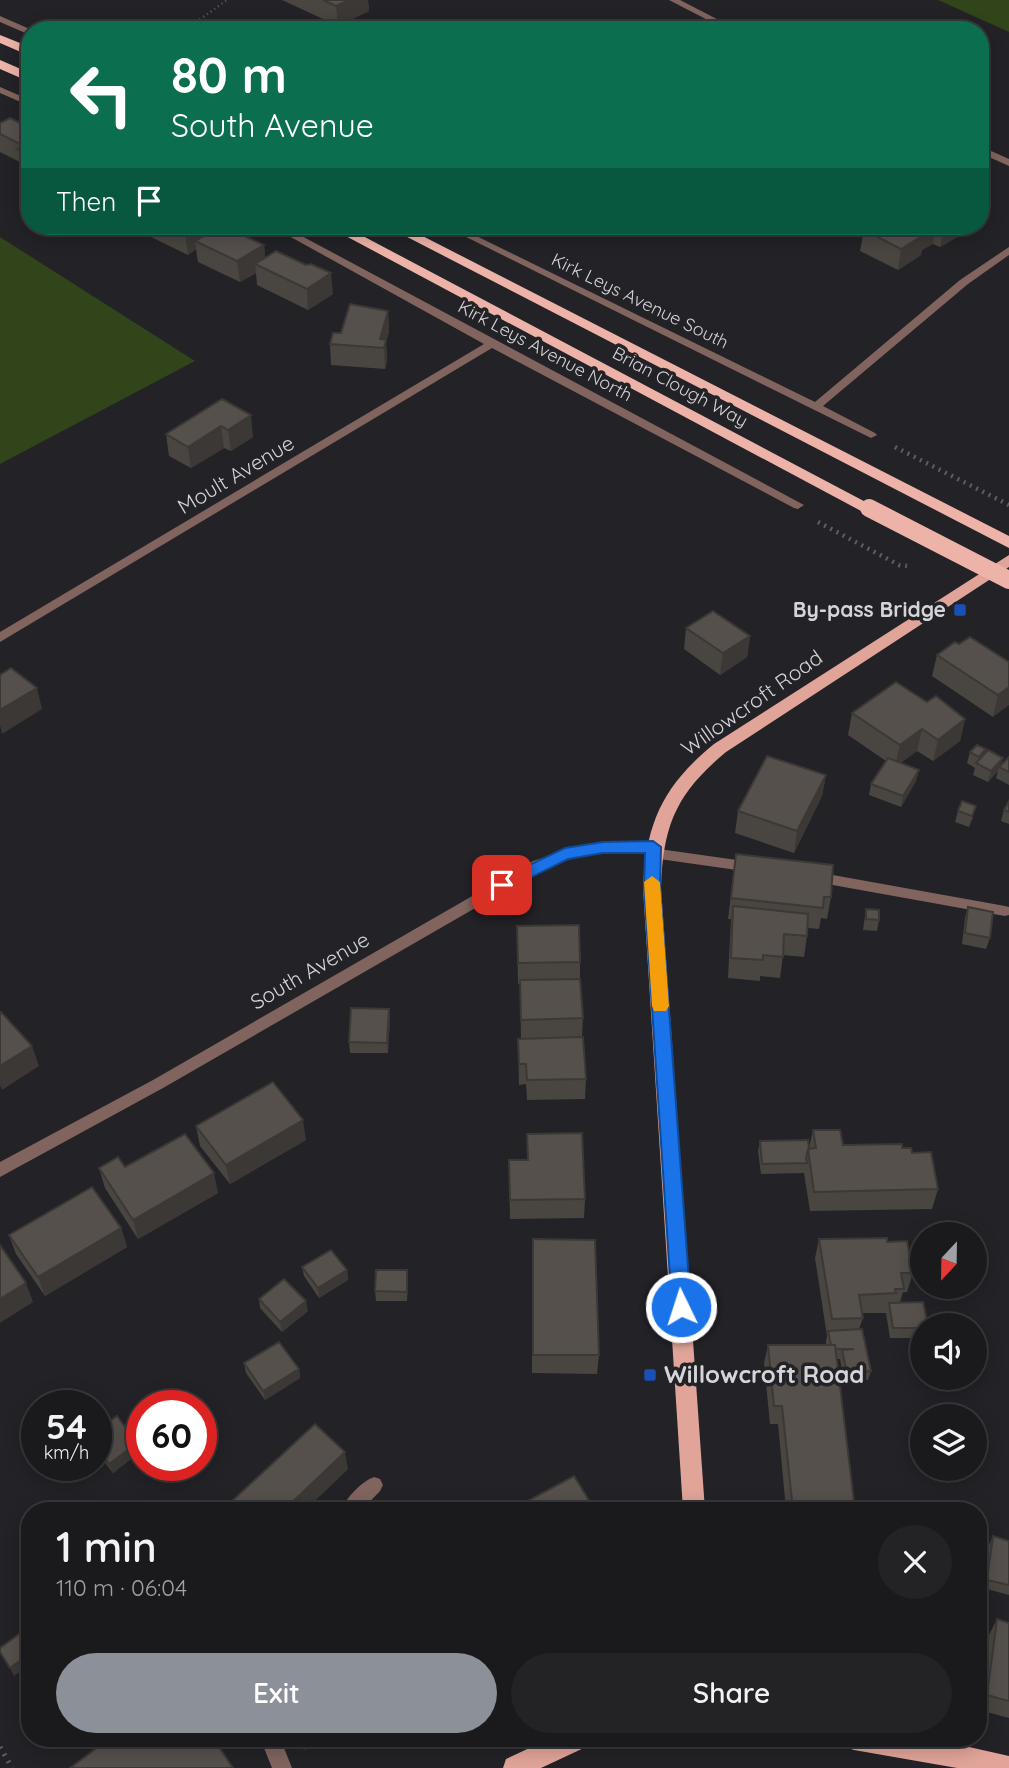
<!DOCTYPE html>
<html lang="en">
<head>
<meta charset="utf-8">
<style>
	:root { --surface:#1a1a1d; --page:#232326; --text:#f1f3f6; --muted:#9fa1a4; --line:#38383b; --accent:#8c9099 }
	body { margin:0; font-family:Quicksand,sans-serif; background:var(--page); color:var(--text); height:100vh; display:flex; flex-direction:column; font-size:26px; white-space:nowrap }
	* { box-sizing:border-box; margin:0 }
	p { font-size:23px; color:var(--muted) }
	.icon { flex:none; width:38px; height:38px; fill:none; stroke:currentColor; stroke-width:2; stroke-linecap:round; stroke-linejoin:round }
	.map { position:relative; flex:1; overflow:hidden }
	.details { position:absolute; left:21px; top:1502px; width:966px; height:245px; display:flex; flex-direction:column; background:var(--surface); border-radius:28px; box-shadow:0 4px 18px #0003,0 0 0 2px var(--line) }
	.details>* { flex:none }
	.top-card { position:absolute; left:21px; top:21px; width:968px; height:214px; border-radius:28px; box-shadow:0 4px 18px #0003,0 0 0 2px var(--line); background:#0b6e4f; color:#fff; overflow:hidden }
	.needle { width:46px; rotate:202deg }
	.fabs { position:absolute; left:910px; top:1222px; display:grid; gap:14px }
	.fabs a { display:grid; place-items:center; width:77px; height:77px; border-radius:50%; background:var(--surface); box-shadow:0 4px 18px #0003,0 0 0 2px var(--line); font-size:35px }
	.speed { position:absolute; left:21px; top:1390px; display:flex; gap:14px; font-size:35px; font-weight:700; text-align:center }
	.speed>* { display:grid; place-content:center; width:91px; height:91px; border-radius:50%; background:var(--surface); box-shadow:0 4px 18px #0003,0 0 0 2px var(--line); line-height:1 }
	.speed small { font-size:18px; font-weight:400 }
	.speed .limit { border:10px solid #d22; background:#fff; color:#111 }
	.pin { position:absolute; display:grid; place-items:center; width:60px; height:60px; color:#fff; margin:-30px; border-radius:14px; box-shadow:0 4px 10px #0006 }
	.me { position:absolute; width:77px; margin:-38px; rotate:356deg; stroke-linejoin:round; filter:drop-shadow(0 0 5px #0008) }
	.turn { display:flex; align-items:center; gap:24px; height:147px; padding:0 35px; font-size:32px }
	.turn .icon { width:91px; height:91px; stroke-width:2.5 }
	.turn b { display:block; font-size:49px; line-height:60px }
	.then { display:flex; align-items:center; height:66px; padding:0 35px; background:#0003; gap:14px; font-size:26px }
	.round { display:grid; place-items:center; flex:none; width:74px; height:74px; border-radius:37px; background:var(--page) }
	.headline { display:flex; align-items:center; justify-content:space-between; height:119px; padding:0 35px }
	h1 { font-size:42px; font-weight:600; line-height:52px }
	.action { display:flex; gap:14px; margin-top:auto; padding:14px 35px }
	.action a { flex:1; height:80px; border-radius:42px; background:var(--accent); color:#fff; font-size:28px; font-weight:600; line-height:80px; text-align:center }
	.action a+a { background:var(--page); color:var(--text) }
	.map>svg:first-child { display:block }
</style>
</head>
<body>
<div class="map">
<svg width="1009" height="1768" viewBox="0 0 1009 1768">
	<rect width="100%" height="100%" fill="#222227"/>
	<!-- green -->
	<g fill="#32441a">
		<polygon points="938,0 1009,0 1009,32"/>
		<polygon points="0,237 195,361 0,464"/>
	</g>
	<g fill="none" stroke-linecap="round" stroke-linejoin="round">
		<!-- path-far2 -->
		<polyline stroke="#5d5d62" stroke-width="2.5" stroke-dasharray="1 3.5" stroke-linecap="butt" points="185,30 227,0"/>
		<!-- path-far1 -->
		<g stroke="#5d5d62" stroke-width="4.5" stroke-dasharray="2 5" stroke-linecap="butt">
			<polyline points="895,447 1009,505"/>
			<polyline points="818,522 899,565 907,566"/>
		</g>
		<!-- path -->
		<polyline stroke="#5d5d62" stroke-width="5" stroke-dasharray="2 6" stroke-linecap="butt" points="0,1747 12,1768"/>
		<!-- service -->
		<g fill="#81645e" fill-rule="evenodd">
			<polygon points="652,848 751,862 758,867 751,872 652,858 645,853"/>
			<polygon points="816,872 1005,906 1009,907 1009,915 1005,916 816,882 809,877"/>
			<path d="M374,1477L380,1479L383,1485L380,1491L362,1510H341C346,1498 362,1481 374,1477Z"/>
			<polygon points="260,1738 280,1738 292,1768 272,1768"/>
		</g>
		<!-- minor -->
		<g fill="#81645e" fill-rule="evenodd">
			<polygon points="0,16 32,30 30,30 30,35 0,22"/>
			<polygon points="0,87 30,100 30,106 0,93"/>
			<polygon points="271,226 283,226 804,505 798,509 794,508 492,348 0,642 0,632 484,344"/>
			<polygon points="444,226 456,226 815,402 960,280 1009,247 1009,255 968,284 823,406 875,433 877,435 871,438"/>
			<path d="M623,841L653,842L660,847C653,855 610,852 596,854C577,856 560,862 543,869L163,1088L0,1177V1162L153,1080L533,861L580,846Z"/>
		</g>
		<!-- tertiary -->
		<g fill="#81645e" fill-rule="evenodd">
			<polygon points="669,0 680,0 738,30 727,30"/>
			<polygon points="980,146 1009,159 1009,166 980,153"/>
		</g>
		<!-- primary -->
		<g fill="#e0a499" fill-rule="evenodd">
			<path d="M1009,555V567L726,752C677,793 663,824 661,888L705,1510H683L643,888C646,822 663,786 714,744Z"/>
			<polygon points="551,1738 589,1738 586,1747 541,1768 503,1768 506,1759"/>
			<polygon points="842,1738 929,1738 1009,1756 1009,1768 957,1768 854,1750 845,1747"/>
		</g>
		<!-- trunk -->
		<g fill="#eeb3a8" fill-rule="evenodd">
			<polygon points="0,35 30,47 30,56 0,43"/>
			<polygon points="0,60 30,73 30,82 0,69"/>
			<polygon points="327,226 344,226 877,508 869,513 863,512"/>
			<polygon points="386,226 403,226 1009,536 1009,548"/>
		</g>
		<!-- trunk-bridge -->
		<polyline stroke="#eeb3a8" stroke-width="18" points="869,508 1009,580"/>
	</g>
	<!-- wall -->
	<g fill="#494541">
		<polygon points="282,0 368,0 369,11 338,26"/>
		<polygon points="0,123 30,128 30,174 22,170 20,162 0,152"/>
		<polygon points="146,226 213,226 214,231 264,245 265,257 333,294 308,310 257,285 256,273 240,282 198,262 196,249 188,255 147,235"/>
		<polygon points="871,226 970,226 969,230 940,247 933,244 922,250 921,255 898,270 860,251 864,230"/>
		<polygon points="388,311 389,332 386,342 387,361 385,369 331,365 330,344 341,333"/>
		<polygon points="222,399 253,437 231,451 224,448 191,468 169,456 166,434"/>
		<polygon points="686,628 750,636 747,657 720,675 684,649"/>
		<polygon points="959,644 1009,662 993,717 932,676 937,655"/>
		<polygon points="927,702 965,719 960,741 933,761 917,751 900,763 919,770 916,781 901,807 869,795 871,784 886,761 848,735 852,713"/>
		<polygon points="970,752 985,754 1001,765 1009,757 1009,785 996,778 998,771 988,782 973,775 975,768 967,763"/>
		<polygon points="826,775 822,796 794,853 735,833 738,811"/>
		<polygon points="1009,801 1009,824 1001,821 1004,810"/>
		<polygon points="958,811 973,817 969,827 955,822"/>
		<polygon points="736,854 831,897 827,919 821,918 819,929 808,928 807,936 804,957 783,955 780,978 760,976 760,981 728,978 731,919 728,919"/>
		<polygon points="968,907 990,938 986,949 962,944 965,918"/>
		<polygon points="866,909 879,920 877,931 863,930"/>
		<polygon points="517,926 580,962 580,979 583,1018 582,1037 586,1079 585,1099 527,1100 526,1084 519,1085 518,1039 521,1039 520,984 518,984"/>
		<polygon points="389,1009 390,1020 388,1053 350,1053 349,1042"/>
		<polygon points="196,1126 306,1140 230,1184 200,1146"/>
		<polygon points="813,1130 843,1145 902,1148 912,1153 938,1189 932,1209 810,1211 804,1173 761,1174 758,1151 760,1141 809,1148"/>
		<polygon points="527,1134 585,1199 584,1218 510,1219 509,1160 527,1160"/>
		<polygon points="125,1167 218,1193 138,1239 105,1188 99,1168"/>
		<polygon points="121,1228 127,1247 45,1296 16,1254 9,1235"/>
		<polygon points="819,1239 887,1242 913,1273 907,1292 903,1292 900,1302 922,1325 922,1338 890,1338 886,1313 862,1313 863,1318 859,1329 871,1371 868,1380 844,1382 840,1359 837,1359 855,1510 786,1510 778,1424 770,1424 764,1363 768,1345 826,1345 826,1341 827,1336 815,1258"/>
		<polygon points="532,1259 599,1355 597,1374 532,1373"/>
		<polygon points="302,1267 347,1270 348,1280 319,1298 304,1276"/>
		<polygon points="408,1280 407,1301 376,1301 375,1291"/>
		<polygon points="259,1299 308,1311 282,1332 260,1308"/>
		<polygon points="244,1363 299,1369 300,1378 265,1400 246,1373"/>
		<polygon points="96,1431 140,1452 113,1473 96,1451"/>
		<polygon points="348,1469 305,1510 235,1510 232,1501"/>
		<polygon points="993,1536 1009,1541 1009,1595 983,1588 989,1545"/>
		<polygon points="997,1619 1009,1623 1009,1718 979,1710 989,1635"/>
		<polygon points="298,1738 327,1738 304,1750"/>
	</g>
	<!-- shaded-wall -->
	<g fill="#3c3835">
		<polygon points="349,0 368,0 369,11 338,26 336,6"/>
		<polygon points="199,226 213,226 215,239 195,241 196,249 188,255 185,234"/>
		<polygon points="932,226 936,226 933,244 922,250 921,255 898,270 901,249 921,232"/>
		<polygon points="945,226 970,226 969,230 940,247 944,227"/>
		<polygon points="264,245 266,266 255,264 256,273 240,282 237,261"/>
		<polygon points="331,273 333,294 308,310 307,289"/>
		<polygon points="388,311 389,332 386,342 387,361 385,369 384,348 380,339"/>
		<polygon points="251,415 253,437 231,451 228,430"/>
		<polygon points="221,426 224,448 191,468 188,447"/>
		<polygon points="750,636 747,657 720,675 723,653"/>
		<polygon points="1009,687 1009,705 993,717 998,695"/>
		<polygon points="37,688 42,709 2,734 0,725 0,710"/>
		<polygon points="965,719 960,741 933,761 938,740"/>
		<polygon points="922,729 917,751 895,767 900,745"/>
		<polygon points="1003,758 1000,768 999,767 998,771 988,782 991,771"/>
		<polygon points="919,770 916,781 901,807 903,796"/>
		<polygon points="826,775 822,796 794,853 797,831"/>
		<polygon points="389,1009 390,1020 388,1053 387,1043"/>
		<polygon points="32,1046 39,1066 2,1090 0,1085 0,1066"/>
		<polygon points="303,1120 306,1140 230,1184 226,1165"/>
		<polygon points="214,1173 218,1193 138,1239 133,1220"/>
		<polygon points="121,1228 127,1247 45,1296 38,1277"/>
		<polygon points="347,1270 348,1280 319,1298 318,1288"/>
		<polygon points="26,1283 33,1302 0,1323 0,1299"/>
		<polygon points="306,1301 308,1311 282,1332 280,1322"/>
		<polygon points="299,1369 300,1378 265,1400 263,1391"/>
		<polygon points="137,1443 140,1452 113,1473 109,1464"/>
		<polygon points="345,1452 348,1469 305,1510 284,1510"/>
		<polygon points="30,1653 30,1664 14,1676 10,1668"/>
		<polygon points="301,1738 327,1738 304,1750"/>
	</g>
	<!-- building -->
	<g fill="#55504c" stroke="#3c3835" stroke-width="2">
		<polygon points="323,0 349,0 336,6"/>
		<polygon points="10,118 30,128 30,155 17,149 24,146 0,134 0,123"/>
		<polygon points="168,226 199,226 185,234"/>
		<polygon points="222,226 223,226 264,245 237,261 195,241"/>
		<polygon points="871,226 932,226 921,232 925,234 901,249 864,230"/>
		<polygon points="276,251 306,265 311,264 331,273 307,289 255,264"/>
		<polygon points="350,304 388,311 380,339 386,340 384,348 330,344 333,333 341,333"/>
		<polygon points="222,399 251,415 228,430 221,426 188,447 166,434"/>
		<polygon points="713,611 750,636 723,653 686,628"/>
		<polygon points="970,637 1009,662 1009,687 998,695 937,655 955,642 959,644"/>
		<polygon points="11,668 37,688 0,710 0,675"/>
		<polygon points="896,682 927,702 936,696 965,719 938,740 922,729 900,745 852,713"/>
		<polygon points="977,745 986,749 979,757 970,752"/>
		<polygon points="988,750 1003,758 991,771 976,763"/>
		<polygon points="767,756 826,775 797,831 738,811"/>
		<polygon points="1009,757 1009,772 999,767"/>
		<polygon points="888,758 919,770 903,796 871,784"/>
		<polygon points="962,801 976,806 972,816 958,811"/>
		<polygon points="1009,801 1009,812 1004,810"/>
		<polygon points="736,854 833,865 831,897 824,897 823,908 731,898"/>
		<polygon points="733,906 808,914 807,936 784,934 783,957 763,955 763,960 731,958"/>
		<polygon points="968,907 993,912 990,938 965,933"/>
		<polygon points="866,909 879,910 879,920 866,919"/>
		<polygon points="579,925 580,962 518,963 517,926"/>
		<polygon points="580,979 583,1018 521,1020 520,980"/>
		<polygon points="351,1008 389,1009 387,1043 349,1042"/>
		<polygon points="0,1012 1,1012 32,1046 0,1066"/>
		<polygon points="583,1037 586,1079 527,1080 526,1064 519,1064 518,1039"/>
		<polygon points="273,1082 303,1120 226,1165 196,1126"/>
		<polygon points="813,1130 840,1130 843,1145 902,1144 902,1148 911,1148 912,1153 931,1152 938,1189 814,1192 808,1149 816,1148"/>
		<polygon points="582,1133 585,1199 510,1200 509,1160 528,1160 527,1134"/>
		<polygon points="185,1134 214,1173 133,1220 99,1168 118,1157 125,1167"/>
		<polygon points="808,1140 809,1149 808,1149 806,1158 807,1163 762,1164 760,1141"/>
		<polygon points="92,1187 121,1228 38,1277 9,1235"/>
		<polygon points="887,1238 887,1242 907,1241 913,1273 901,1273 904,1289 895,1289 896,1293 859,1295 863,1318 832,1319 819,1239"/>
		<polygon points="533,1239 595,1240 599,1355 533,1355"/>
		<polygon points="0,1245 26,1283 0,1299"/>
		<polygon points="331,1250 347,1270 318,1288 302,1267"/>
		<polygon points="376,1270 407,1270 407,1292 375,1291"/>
		<polygon points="284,1279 306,1301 280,1322 259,1299"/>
		<polygon points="923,1302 928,1325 922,1325 922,1328 893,1328 889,1303"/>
		<polygon points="862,1329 871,1371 847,1373 842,1350 854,1349 835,1349 835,1345 831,1345 828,1331"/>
		<polygon points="279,1342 299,1369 263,1391 244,1363"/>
		<polygon points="768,1345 835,1345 855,1510 793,1510 782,1406 774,1406"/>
		<polygon points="117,1416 137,1443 109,1464 96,1446 96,1431"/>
		<polygon points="315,1424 345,1452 284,1510 242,1510 232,1501"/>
		<polygon points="574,1476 595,1510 511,1510"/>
		<polygon points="993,1536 1009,1541 1009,1585 987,1580"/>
		<polygon points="997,1619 1009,1623 1009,1701 987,1695"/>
		<polygon points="25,1630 30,1637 30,1653 10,1668 0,1652 0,1648"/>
		<polygon points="110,1738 213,1738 233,1768 70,1768"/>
	</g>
	<!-- route -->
	<polygon fill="#1a73e8" stroke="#114b97" stroke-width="2" points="653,841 661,847 660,888 691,1307 688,1313 681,1316 675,1313 672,1307 644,888 645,853 603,853 568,859 507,889 496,889 494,885 496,881 565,848 603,842"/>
	<!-- slow -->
	<polygon fill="#f59e0b" points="652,876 660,882 669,1006 666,1011 654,1011 652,1006 644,882"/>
	<!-- markers -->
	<g fill="#1a4fb4" stroke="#222227" stroke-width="2.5">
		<rect x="953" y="603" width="14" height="14" rx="3.5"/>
		<rect x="643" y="1368" width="14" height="14" rx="3.5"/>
	</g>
	<g text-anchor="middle" stroke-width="7" stroke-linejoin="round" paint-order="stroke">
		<!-- far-street labels -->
		<g font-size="18" fill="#d5d5d9" stroke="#222227">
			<text transform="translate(640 301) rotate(26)" y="6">Kirk Leys Avenue South</text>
			<text transform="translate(545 351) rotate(28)" y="6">Kirk Leys Avenue North</text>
			<text transform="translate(680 387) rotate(28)" y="6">Brian Clough Way</text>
		</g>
		<!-- street labels -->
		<g font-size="21" fill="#d5d5d9" stroke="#222227">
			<text transform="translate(236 475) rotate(-31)" y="7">Moult Avenue</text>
			<text transform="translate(752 703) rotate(-35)" y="7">Willowcroft Road</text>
			<text transform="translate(310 971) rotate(-30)" y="7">South Avenue</text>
		</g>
		<!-- poi labels -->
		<g font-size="21" font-weight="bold" fill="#d5d5d9" stroke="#222227" text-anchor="end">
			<text x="946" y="617">By-pass Bridge</text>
		</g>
		<!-- near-poi labels -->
		<g font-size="24" font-weight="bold" fill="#d5d5d9" stroke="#222227" text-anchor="start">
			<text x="664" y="1383">Willowcroft Road</text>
		</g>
	</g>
</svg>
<div class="fabs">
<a><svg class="needle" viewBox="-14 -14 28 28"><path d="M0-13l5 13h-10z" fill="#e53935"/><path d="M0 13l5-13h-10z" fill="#9fa1a4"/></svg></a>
<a><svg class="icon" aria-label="sound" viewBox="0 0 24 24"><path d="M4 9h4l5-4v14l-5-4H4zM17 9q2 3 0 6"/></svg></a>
<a><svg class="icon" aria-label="layers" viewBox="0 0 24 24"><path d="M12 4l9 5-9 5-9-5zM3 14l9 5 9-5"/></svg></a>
</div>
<div class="speed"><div>54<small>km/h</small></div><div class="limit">60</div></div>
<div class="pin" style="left:502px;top:885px;background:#d93025"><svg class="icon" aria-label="arrive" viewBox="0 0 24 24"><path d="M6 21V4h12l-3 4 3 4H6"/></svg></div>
<svg class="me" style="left:681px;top:1307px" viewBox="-20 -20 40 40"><circle r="17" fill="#1a73e8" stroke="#fff" stroke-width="3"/><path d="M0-11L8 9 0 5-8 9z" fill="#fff"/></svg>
<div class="top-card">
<div class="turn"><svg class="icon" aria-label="left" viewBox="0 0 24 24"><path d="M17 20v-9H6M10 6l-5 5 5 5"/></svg><div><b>80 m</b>South Avenue</div></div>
<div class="then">Then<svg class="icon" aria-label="arrive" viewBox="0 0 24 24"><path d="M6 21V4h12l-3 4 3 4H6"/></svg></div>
</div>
<section class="details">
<div class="headline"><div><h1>1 min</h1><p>110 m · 06:04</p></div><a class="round"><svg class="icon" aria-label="close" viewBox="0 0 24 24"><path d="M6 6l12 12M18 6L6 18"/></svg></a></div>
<div class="action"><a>Exit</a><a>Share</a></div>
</section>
</div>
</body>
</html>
